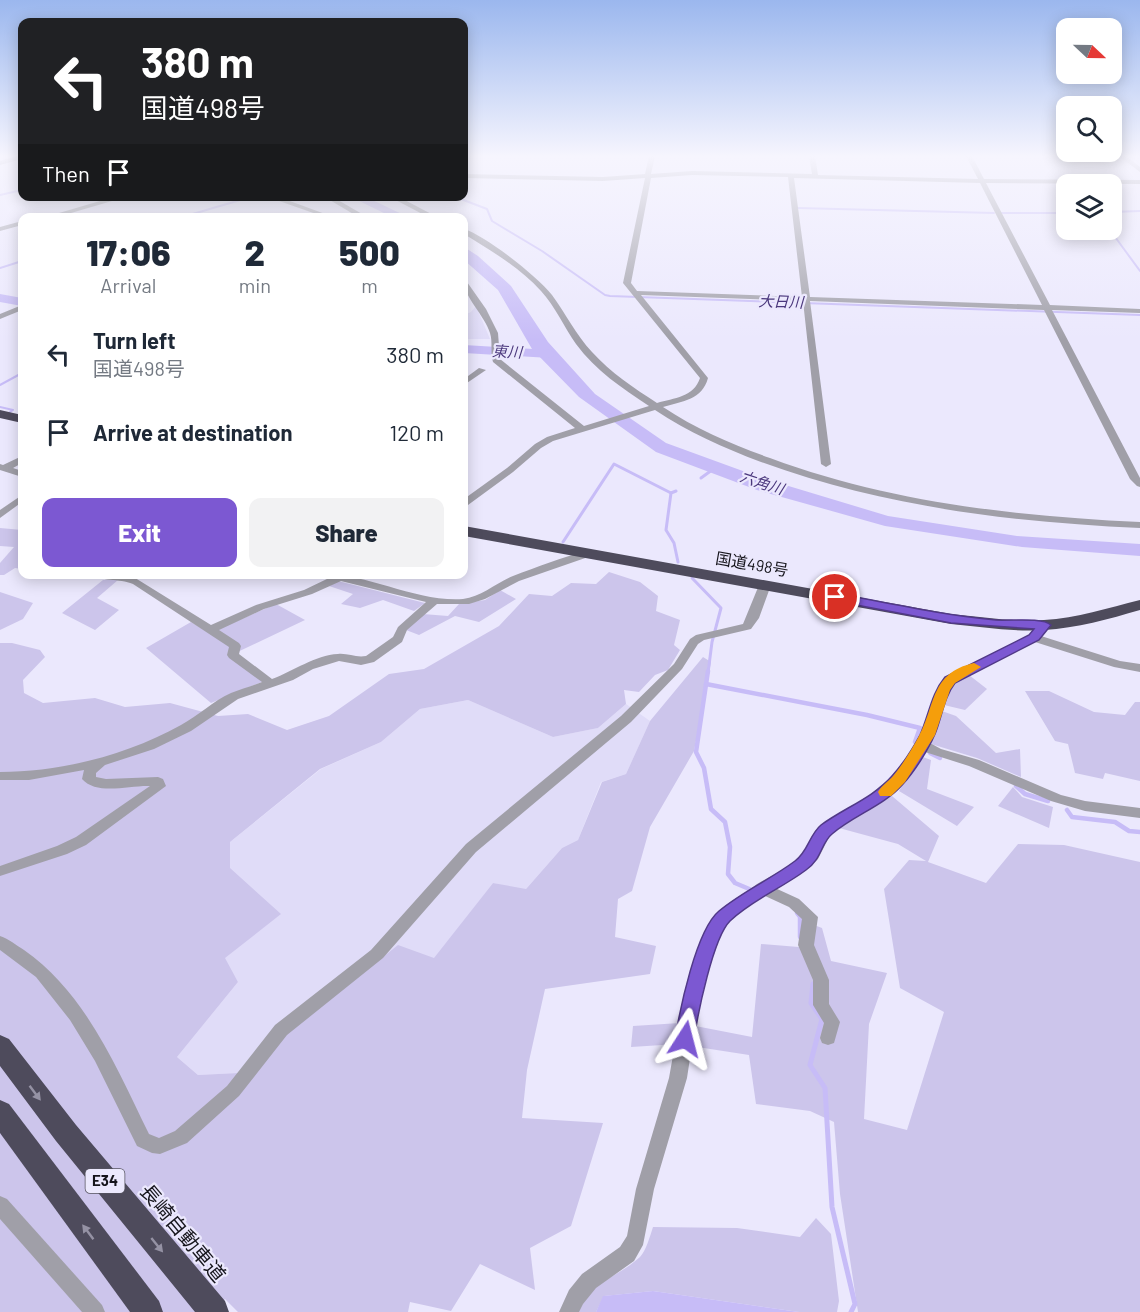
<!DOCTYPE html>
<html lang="en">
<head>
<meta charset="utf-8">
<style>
	:root { --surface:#fff; --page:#f2f2f3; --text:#1f2937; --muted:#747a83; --accent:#7c58d2 }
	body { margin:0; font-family:Barlow,"Noto Sans JP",sans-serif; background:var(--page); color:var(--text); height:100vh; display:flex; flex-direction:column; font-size:22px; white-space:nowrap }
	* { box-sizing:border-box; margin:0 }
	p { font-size:20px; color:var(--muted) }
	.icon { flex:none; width:33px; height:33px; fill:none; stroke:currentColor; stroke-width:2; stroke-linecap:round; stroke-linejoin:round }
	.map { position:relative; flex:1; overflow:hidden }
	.panel { position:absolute; left:18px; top:213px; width:450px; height:366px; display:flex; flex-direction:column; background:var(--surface); border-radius:12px; box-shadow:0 3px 15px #0003 }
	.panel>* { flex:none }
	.top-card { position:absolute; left:18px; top:18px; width:450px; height:183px; border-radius:12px; box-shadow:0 3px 15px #0003; background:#202124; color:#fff; overflow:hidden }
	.needle { width:39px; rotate:112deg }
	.tools { position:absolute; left:1056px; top:18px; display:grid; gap:12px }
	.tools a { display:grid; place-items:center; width:66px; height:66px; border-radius:12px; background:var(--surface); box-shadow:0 3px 15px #0003; font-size:30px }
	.pin { position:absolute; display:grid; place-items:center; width:51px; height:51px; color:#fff; margin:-26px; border:3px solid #fff; border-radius:50%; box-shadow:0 2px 6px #0007 }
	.me { position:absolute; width:66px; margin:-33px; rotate:9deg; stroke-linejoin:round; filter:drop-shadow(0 0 4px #0008) }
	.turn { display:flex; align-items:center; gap:21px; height:126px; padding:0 24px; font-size:27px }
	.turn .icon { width:78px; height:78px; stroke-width:2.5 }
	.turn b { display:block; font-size:42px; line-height:51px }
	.then { display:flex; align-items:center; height:57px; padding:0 24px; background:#0003; gap:12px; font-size:22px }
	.eta { display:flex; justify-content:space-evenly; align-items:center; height:102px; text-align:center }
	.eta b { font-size:36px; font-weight:800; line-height:42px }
	.primary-button { display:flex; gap:12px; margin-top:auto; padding:12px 24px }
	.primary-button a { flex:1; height:69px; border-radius:12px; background:var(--accent); color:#fff; font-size:24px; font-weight:800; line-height:69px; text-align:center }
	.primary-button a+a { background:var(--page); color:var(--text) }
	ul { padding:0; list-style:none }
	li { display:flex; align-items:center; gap:18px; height:78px; padding:0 24px }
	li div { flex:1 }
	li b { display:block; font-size:22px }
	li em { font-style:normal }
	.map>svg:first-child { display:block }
</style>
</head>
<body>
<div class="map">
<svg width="1140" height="1312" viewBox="0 0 1140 1312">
	<rect width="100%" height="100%" fill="#ebe8fd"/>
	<!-- built -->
	<g fill="#e0dcf8">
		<polygon points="476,306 490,339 464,339 464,315 471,312"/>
		<polygon points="468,700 553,737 598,728 626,704 650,721 626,774 601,782 578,840 562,848 525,890 493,883 434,959 238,1073 198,1075 177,1057 238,982 224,959 230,842 321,769 381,742 420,709"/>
	</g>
	<!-- green -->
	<g fill="#ccc5eb">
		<polygon points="0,528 22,530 22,569 15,568 4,575 0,575 0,563 14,547 0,546"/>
		<polygon points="609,572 640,582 658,596 656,611 680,620 674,645 680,650 668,670 655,675 639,692 624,690 626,704 598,728 553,737 468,700 420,709 381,742 320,769 230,842 230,868 281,914 225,958 238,982 177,1057 198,1075 238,1073 398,945 434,958 493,883 526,889 562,848 578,840 602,782 626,774 650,721 703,657 711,662 694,751 650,827 632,891 618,899 615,937 656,946 650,974 545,989 527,1070 522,1118 603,1123 571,1226 530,1248 535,1290 480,1264 451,1311 410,1302 408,1312 238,1312 225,1299 213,1312 0,1312 0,643 12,643 40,650 45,657 23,680 24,693 43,703 95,698 125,707 170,703 218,716 248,714 287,730 329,716 389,674 424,669 499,626 529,594 552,596 571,583 596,584"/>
		<polygon points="103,580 118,580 97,598 119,610 95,630 62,613"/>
		<polygon points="338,581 425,603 414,611 383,600 360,608 341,604 353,594 329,586"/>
		<polygon points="500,590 516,599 479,622 455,616 419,635 406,630 423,614 448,616 459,604 485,600"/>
		<polygon points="0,592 33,603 23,619 0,630"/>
		<polygon points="276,604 305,620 229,656 264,681 211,703 146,648 191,622 209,633"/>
		<polygon points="969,675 987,689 965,710 944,705 952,685"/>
		<polygon points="1025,691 1049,691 1094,712 1125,715 1135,702 1140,702 1140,781 1105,773 1103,779 1075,773 1068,744 1055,741"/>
		<polygon points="939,710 956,716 996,753 1020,749 1021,777 977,758 931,744"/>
		<polygon points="920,756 931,760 927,789 974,807 957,826 899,791"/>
		<polygon points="1013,787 1022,797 1053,807 1049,828 998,806"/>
		<polygon points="892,796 939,836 928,862 986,883 1018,844 1064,845 1140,862 1140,1312 858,1312 840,1194 834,1122 810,1111 756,1104 749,1055 678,1044 631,1047 633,1026 680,1023 752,1037 761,944 811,948 814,925 822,928 831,961 887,973 869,1024 864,1119 907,1130 944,1012 900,988 884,889 909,860 926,861 898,844 839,828"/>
		<path d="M816,1218L831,1234L839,1301L837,1312H799L653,1291L604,1296L596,1312H577C591,1281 617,1278 640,1257C646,1251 650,1236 653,1227L737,1228L800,1237Z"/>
	</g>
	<!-- water -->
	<g fill="#c7bcf7">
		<polygon points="351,197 366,197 408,217 392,217"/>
		<polygon points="464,247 478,256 511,286 548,342 595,394 666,443 762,478 888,516 1017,536 1140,544 1140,556 1022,547 885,526 757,490 656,452 579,397 532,349 498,290 464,260"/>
		<polygon points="653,1291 799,1312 596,1312 603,1296"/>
	</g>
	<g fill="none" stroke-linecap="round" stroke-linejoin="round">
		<!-- stream-far3 -->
		<g stroke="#c7bcf7" stroke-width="2">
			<polyline points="464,158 466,156"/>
			<polyline points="0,195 22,190"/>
			<polyline points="453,196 487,209 492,221 542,251 605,295 610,296 1140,315"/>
			<polyline points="798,208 994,213"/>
			<polyline points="1112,212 1140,211"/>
			<polyline points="1001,213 1066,213"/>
			<polyline points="179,218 254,196"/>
			<polyline points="1110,230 1140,271"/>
			<polyline points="0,268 22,261"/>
			<polyline points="0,385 22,373"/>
			<polyline points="0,407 13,410 10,412"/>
		</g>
		<!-- stream-far2 -->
		<g stroke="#c7bcf7" stroke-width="3">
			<polyline points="701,478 712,470"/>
			<polyline points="676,491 671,493 666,530 674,543 678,562"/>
			<polyline points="563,542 614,464 671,493"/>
			<polyline points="692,578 721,608 712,642 708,673"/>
		</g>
		<!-- stream-far1 -->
		<g stroke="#c7bcf7" stroke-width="4.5">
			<polyline points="708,671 696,752 704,768 711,809 725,822 730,847 728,874 735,883 754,891"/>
			<polyline points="706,684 867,715 920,728 915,742"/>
			<polyline points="930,753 940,758"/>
			<polyline points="1016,786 1025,794 1048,801"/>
			<polyline points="1067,810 1072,817 1115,822 1129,831 1140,832"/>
			<polyline points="797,913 800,917 800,937"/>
		</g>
		<!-- stream -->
		<polyline stroke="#c7bcf7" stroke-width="5" points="813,984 811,1003 822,1019 810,1065 825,1088 832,1207 855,1304 851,1312"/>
		<!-- river -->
		<g fill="#c7bcf7" fill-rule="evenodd">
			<polygon points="0,294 22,298 22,306 0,302"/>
			<polygon points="464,345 550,350 557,354 550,358 464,353"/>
		</g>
		<!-- street -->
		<g fill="#a09fa8" fill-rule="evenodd">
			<polygon points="467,156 473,156 464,164 464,159"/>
			<path d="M649,156H655L651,174L692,171L812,174L809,156H815L818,175L978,179L966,156H972L984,179L1140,180V184L986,183L1050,305L1140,309V313L1052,310L1140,478V487L1137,486L1130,479L1044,310L810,301L831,464L826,467L821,464L803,301L641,295L708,378C702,400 683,401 663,407C696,429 733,445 770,458C888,502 1014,516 1140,522V528C1011,522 883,507 761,462C724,448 688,432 655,410L553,441L541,448L513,472L468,505L464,506V499L507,468L535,444L547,437L575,428L493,362C490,353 493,342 490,333C485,316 464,297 464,282H467L486,309L498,333L500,359L584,426L649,406C622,388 596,371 576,344C564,327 555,306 541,291C519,267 490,250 464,234V229C486,236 537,276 552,295C566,314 576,335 592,352C611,373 634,388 657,403C674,398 694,397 700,378L623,283L645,178L603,181L464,178V174L603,177L645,174ZM692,175L788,177L802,297L637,291L631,283L651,178ZM794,178L980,183L1042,305L810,297Z"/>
			<polygon points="1119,156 1126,156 1140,167 1140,172"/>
			<polygon points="117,196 129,196 54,218 42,218"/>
			<polygon points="265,196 276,196 328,215 325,218 315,218 319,215"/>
			<polygon points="323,196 331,196 369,218 360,218"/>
			<polygon points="388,196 397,196 439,218 430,218"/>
			<polygon points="22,221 22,225 0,231 0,227"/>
			<polygon points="22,305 22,310 0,319 0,314"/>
			<polygon points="479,368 486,370 464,385 464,379"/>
			<polygon points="22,456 22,463 13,468 22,471 22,477 0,470 0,464 3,465"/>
			<polygon points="22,495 22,502 0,518 0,510"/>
			<path d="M587,551L592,554L591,556L519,581L485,599L469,604H437L407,630L402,642L374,662L361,665L339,661L313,669L293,680L238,699L191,731L154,749L105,765L96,773V777L106,779L158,777L163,779L166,786L86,845L67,854L0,876V866L57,846L76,837L150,786C130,785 97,796 82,779L84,770L29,780H0V772C61,772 127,755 181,725C198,716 213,701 231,693C241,689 252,686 262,682L229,658L227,655L229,647L133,584C119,578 101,582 89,574L132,576L211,625L256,605L304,590L329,578L323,574C370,574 415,602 463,599C481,597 496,583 513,576C537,567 562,557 587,551ZM341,581L426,602L398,627L393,637L366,656C356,658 348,653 338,654C315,655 294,671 272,679L239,654L241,646L239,643L219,630L264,609L312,594Z"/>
			<path d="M765,582L771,585L759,618L751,629L704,640L698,644L682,669L631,722L476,852L383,958L287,1035L239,1096L187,1143L160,1154L152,1153L137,1146L95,1061L70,1020L36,977L0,950V936C9,939 16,945 24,950C86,993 117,1069 149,1134L159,1138L175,1131L227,1086L275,1025L371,950L466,844L621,716L674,664L690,639L696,635L743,624L759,585Z"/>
			<polygon points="1044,622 1050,625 1041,636 1120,661 1140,664 1140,672 1114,667 1035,642 954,683 948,693 930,743 941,749 979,760 1061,795 1085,801 1140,808 1140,818 1085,811 1051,801 969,766 925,752 912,771 889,795 831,833 818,859 806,870 775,888 799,899 818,917 814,945 829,980 829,1004 840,1022 834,1043 828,1045 822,1043 820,1038 824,1023 813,1005 813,980 798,945 802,919 789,907 763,895 728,922 721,933 699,999 687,1078 654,1189 643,1245 634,1261 596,1288 583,1304 579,1312 559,1312 569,1290 582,1274 620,1247 627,1236 636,1189 669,1078 683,999 706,932 718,914 757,884 796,862 807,852 814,836 821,827 866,798 891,777 912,751 920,736 936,693 946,677 1030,636 1040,623"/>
			<polygon points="0,1196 7,1199 102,1305 105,1312 82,1312 0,1219"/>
		</g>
		<!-- secondary -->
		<polygon fill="#7d7b87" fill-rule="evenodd" points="16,156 22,156 22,159 0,165 0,161"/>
		<!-- highway -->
		<g fill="#4e4b5c" fill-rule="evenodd">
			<polygon points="0,410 22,415 22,423 0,418"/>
			<path d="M464,526L951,614C982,617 1013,622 1044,620C1077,618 1108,608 1140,600V610C1109,619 1077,628 1044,630C1013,632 982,627 951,624L464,536Z"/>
			<polygon points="0,1035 9,1039 76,1125 225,1301 229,1312 195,1312 56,1141 0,1066"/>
			<polygon points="0,1100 9,1104 159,1301 163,1312 130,1312 0,1133"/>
		</g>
	</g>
	<!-- one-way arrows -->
	<defs><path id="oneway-solid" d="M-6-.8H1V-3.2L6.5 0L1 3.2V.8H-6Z" transform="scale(1.5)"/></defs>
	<g fill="#9592a4">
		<use href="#oneway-solid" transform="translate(35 1093) rotate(53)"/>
		<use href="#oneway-solid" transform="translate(88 1232) rotate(-127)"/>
		<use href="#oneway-solid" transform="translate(157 1245) rotate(51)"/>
	</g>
	<!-- sky -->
	<linearGradient id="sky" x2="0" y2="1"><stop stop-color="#9bb7ee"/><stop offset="0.46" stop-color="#f6f5fe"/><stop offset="1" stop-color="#f6f5fe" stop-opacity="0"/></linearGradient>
	<rect width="1140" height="340" fill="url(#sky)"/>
	<!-- route -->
	<path fill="#7c58d2" stroke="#513988" stroke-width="1.5" d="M835,593C889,603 942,615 996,620C1009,621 1043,617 1051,625L1039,640L955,683C944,697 942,717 935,734C928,750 915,771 903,784C884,806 854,815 832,834C821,843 822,859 806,870C782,888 752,900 730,921C713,938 698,1013 694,1039L691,1044L685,1046L678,1044L675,1039C680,1009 696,930 719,911C743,891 771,879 795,861C808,852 809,835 821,825C844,808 873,798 892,776C902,765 913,748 920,735C929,715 931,694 945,677L1029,635L1034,629L951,623L830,600L828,597Z"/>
	<!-- slow -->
	<path fill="#f59e0b" d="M974,663L981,667L955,683L950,690L935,735L905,782L891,796H880L878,792C882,785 889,781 894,775C903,764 912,749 919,736C936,705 930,673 974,663Z"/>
	<g text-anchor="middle" stroke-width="4.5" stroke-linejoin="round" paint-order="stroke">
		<!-- far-water labels -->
		<g font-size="15" font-style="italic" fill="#4b387d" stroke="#ebe8fd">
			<text transform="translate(781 302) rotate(2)" y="5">大日川</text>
			<text transform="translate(507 352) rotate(3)" y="5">東川</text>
			<text transform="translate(762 483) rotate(18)" y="5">六角川</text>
		</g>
		<!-- shield labels -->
		<rect fill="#ebe8fd" stroke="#565460" stroke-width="1.5" x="85.5" y="1169" width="39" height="24" rx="4.5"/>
		<g font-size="15" font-weight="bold" fill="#16151c">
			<text x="105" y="1186">E34</text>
		</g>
		<!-- street labels -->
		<g font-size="16" fill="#16151c" stroke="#ebe8fd">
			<text transform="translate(752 564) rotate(10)" y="6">国道498号</text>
		</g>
		<!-- near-street labels -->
		<g font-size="20" fill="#16151c" stroke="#ebe8fd">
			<text transform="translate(183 1233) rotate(50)" y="7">長崎自動車道</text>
		</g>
	</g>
</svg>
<div class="tools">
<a><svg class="needle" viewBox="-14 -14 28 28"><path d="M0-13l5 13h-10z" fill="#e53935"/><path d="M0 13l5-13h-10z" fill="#747a83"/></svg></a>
<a><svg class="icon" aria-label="search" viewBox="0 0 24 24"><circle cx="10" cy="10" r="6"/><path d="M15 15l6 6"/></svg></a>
<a><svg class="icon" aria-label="layers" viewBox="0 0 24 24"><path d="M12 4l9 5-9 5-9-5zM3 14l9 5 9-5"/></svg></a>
</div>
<div class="pin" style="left:835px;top:597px;background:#d93025"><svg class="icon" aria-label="arrive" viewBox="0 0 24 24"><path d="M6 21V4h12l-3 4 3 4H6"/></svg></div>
<svg class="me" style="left:685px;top:1039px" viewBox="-20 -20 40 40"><path d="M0-17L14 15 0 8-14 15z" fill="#7c58d2" stroke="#fff" stroke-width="4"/></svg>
<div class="top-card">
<div class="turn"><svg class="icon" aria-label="left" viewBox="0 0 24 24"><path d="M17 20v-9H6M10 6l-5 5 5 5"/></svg><div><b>380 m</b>国道498号</div></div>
<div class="then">Then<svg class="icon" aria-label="arrive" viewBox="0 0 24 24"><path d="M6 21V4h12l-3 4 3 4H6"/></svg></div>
</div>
<section class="panel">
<div class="eta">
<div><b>17:06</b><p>Arrival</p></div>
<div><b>2</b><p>min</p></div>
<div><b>500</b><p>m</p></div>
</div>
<ul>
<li><svg class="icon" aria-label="left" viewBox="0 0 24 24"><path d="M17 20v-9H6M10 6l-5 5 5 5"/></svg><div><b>Turn left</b><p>国道498号</p></div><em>380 m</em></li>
<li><svg class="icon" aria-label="arrive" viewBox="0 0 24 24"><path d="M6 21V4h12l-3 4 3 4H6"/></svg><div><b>Arrive at destination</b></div><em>120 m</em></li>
</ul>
<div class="primary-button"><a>Exit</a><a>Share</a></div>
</section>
</div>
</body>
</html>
